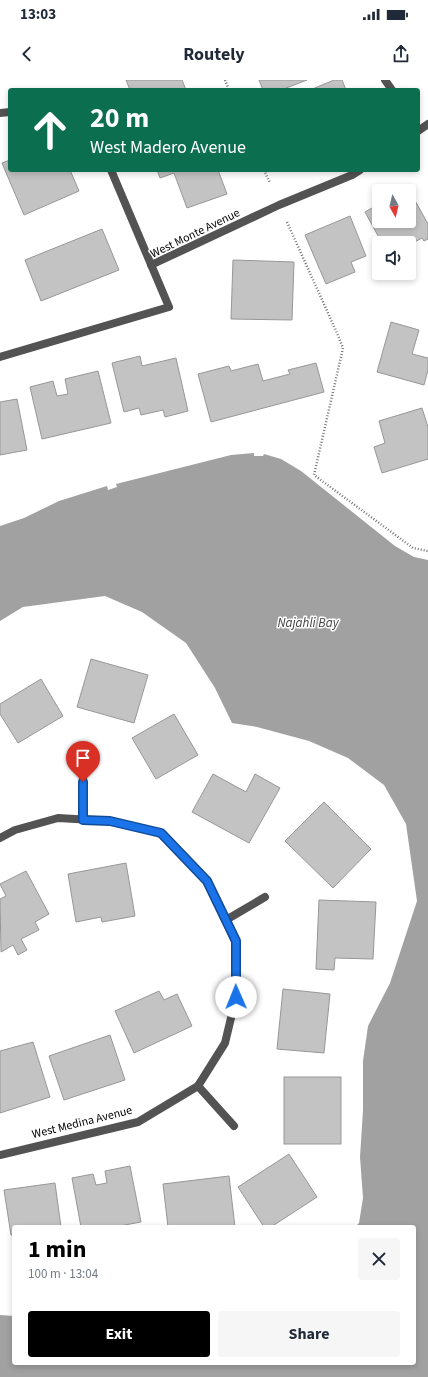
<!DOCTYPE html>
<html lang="en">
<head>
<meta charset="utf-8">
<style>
	:root { --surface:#fff; --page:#f6f6f7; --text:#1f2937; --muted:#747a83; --accent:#000 }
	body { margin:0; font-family:"Source Sans 3",sans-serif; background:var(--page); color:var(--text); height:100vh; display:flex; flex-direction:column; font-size:15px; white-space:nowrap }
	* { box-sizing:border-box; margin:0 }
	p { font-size:13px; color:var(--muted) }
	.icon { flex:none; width:22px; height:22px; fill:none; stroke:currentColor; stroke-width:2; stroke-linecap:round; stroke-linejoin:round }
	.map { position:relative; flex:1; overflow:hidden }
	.details { position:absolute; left:12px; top:1145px; width:404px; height:140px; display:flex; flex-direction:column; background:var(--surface); border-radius:4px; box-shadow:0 2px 6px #0003 }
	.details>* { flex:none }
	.top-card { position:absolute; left:8px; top:8px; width:412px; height:84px; border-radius:4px; box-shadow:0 2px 6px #0003; background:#0b6e4f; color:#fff; overflow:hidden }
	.needle { width:26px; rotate:172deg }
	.fabs { position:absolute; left:372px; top:104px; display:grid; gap:8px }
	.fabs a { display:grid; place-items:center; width:44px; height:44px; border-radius:4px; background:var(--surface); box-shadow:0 2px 6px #0003; font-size:20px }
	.pin { position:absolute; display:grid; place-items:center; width:34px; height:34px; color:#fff; margin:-41px -17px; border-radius:50% 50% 50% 0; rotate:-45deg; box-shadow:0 0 4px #0007 }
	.pin .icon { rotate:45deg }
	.me { position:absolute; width:44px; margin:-22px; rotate:359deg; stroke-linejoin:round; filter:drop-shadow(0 0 3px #0008) }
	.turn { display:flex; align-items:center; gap:14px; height:84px; padding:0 16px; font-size:18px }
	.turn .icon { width:52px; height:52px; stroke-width:2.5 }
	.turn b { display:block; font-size:28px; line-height:34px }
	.round { display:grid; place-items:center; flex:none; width:42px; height:42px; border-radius:4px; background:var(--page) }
	.headline { display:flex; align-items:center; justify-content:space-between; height:68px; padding:0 16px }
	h1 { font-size:24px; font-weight:700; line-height:30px; color:var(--accent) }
	.button { display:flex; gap:8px; margin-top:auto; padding:8px 16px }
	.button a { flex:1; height:46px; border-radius:4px; background:var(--accent); color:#fff; font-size:16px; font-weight:700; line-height:46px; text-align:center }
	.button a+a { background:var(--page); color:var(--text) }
	.status { display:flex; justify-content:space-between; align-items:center; height:28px; padding:0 20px; background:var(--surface); direction:ltr }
	.status svg { height:11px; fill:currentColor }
	header { display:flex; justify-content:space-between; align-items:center; height:52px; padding:0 16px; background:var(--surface); font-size:18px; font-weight:700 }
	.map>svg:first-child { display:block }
</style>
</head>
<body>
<div class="status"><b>13:03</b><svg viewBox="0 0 49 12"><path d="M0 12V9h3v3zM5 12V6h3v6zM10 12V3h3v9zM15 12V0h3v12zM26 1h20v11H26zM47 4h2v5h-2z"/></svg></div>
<header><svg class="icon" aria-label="back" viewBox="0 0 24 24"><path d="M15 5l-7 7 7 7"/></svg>Routely<svg class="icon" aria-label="share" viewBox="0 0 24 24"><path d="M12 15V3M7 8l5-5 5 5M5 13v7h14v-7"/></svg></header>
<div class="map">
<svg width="428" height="1297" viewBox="0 0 428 1297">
	<rect width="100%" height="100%" fill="#fff"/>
	<!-- water -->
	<polygon fill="#a1a1a1" points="254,373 254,376 263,376 264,374 281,379 301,391 395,466 414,477 428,480 428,1297 0,1297 0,1235 14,1236 14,1283 414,1283 414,1147 355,1147 359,1143 363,1118 360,1077 363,1030 363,981 368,946 390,903 417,821 406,744 384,705 348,678 309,661 257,647 232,643 215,608 186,563 142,532 105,516 23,527 0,541 0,446 24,438 59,421 107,406 108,410 117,407 116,404 231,375"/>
	<!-- building -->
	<g fill="#c3c3c3" stroke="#979797">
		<polygon points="126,0 182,0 186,10 130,10"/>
		<polygon points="259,0 307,0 281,10 263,10"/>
		<polygon points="334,0 342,0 346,10 310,10"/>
		<polygon points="10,80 10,90 70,90 79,111 24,135 2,83"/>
		<polygon points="157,90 218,90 227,114 187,128 174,93 160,98"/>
		<polygon points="408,108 428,144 428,159 424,161 422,158 409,165 409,163 382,163 365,132 379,124 379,141 409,141 409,111 403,111"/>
		<polygon points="350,136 366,176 351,182 355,192 326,204 305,155"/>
		<polygon points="102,149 119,190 41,221 25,180"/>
		<polygon points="233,180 294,182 292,240 231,239"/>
		<polygon points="391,242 419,250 412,274 428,278 428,290 424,305 377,292"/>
		<polygon points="140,276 142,286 176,278 188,331 165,337 163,330 141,335 139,328 124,332 112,283"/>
		<polygon points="316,283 324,312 211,342 198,294 229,286 231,291 258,284 263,301 290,294 288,290"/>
		<polygon points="98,291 111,343 42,359 30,307 53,301 57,316 68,314 65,299"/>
		<polygon points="17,319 27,370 0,375 0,322"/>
		<polygon points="422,328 428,347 428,379 382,393 374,367 385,363 379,341"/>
		<polygon points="91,579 148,595 134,643 77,627"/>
		<polygon points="41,599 63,636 18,663 0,634 0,624"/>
		<polygon points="174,634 198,675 156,699 132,658"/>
		<polygon points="213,694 246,712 255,694 280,708 249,763 192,732"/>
		<polygon points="324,722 371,769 333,808 285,761"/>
		<polygon points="126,783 135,836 102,842 101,837 76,842 68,794"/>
		<polygon points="26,791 49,834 35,842 39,850 21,859 27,870 18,875 13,865 1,872 0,819 6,816 0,804"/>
		<polygon points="319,820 376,822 373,879 335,878 334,890 316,889"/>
		<polygon points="283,909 330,914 324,973 277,969"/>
		<polygon points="159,911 164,920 177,914 192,946 134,973 115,931"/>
		<polygon points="110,955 125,1000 64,1020 49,976"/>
		<polygon points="33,962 50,1017 0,1033 0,971"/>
		<rect x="284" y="997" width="57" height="67"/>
		<polygon points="289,1074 317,1117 271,1147 264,1147 238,1107"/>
		<polygon points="130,1086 141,1142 114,1147 81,1147 72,1098 93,1094 96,1105 107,1103 105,1091"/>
		<polygon points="229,1096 235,1147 168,1147 163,1104"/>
		<polygon points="55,1103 61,1147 14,1147 14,1155 11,1155 4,1110"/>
	</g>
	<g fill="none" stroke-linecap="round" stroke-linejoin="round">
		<!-- path -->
		<g stroke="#757575" stroke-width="2.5" stroke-dasharray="1 2" stroke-linecap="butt">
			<polyline points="225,0 229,10"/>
			<polyline points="264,90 270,103"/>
			<polyline points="287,142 337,253 343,268 314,395 413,468 428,471"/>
		</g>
		<!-- street -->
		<g stroke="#535353" stroke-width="8">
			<polyline points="385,0 392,10"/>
			<polyline points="0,33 10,32"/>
			<polyline points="418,51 428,44"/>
			<polyline points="151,185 279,125 352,95 360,90"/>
			<polyline points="0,277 169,227 111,90"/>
			<polyline points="83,678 83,740"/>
			<polyline points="0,758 15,750 58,738 110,741 161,753 207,801 235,861 236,917 225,963 198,1006 138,1042 0,1075"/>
			<polyline points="226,840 265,817"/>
			<polyline points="198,1006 234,1046"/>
		</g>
	</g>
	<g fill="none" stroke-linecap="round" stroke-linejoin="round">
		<!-- route casing -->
		<g stroke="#114b97" stroke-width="10">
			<polyline id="route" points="83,702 83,740 110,741 161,753 207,801 236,861 236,917"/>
		</g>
		<!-- route -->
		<use href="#route" stroke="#1a73e8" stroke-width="7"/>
	</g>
	<g text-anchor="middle" stroke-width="3" stroke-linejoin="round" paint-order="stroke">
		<!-- street labels -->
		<g font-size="12" fill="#000" stroke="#fff">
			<text transform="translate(195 153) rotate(-26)" y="4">West Monte Avenue</text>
			<text transform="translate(82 1042) rotate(-14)" y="4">West Medina Avenue</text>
		</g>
		<!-- water labels -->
		<g font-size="13" font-style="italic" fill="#424242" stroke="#fff">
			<text x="308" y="547">Najahli Bay</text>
		</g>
	</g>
</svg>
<div class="fabs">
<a><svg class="needle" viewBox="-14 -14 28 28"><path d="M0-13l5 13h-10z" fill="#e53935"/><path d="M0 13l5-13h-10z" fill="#747a83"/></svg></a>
<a><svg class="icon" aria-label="sound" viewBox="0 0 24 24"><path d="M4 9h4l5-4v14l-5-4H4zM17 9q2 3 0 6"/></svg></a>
</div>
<div class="pin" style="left:83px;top:702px;background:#d93025"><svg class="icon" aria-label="arrive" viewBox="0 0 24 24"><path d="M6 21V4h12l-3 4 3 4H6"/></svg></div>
<svg class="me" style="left:236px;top:917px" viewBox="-20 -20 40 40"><circle r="19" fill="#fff"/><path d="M0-13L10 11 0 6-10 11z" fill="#1a73e8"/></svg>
<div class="top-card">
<div class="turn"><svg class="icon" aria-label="ahead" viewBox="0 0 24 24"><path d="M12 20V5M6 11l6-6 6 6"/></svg><div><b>20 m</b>West Madero Avenue</div></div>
</div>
<section class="details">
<div class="headline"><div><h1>1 min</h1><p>100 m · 13:04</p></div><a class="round"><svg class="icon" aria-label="close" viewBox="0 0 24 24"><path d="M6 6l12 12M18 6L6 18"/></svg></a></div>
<div class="button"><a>Exit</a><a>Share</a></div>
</section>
</div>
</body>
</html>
